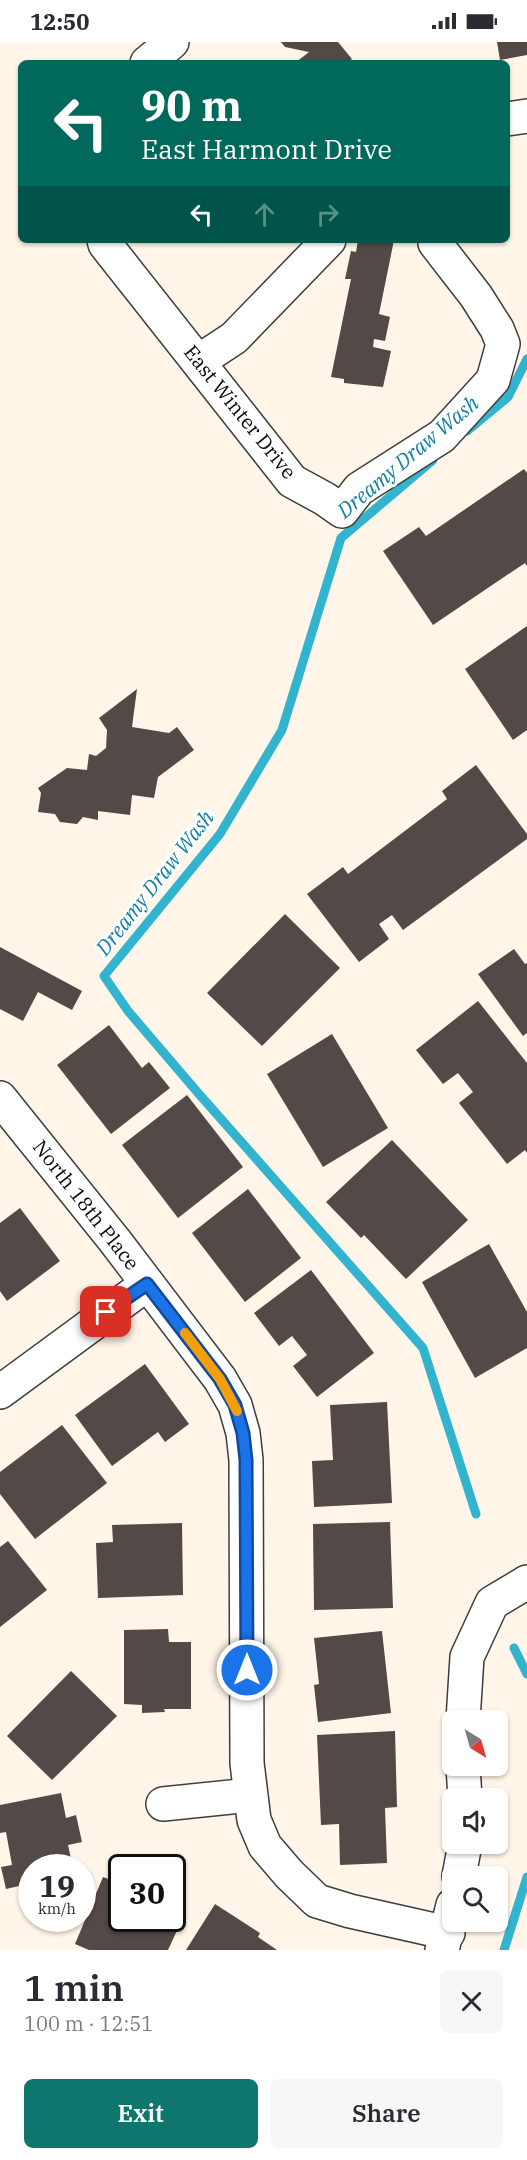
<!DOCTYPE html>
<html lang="en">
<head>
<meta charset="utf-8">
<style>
	:root { --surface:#fff; --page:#f7f7f7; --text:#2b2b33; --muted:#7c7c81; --accent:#0f766e }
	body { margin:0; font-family:"IBM Plex Serif",serif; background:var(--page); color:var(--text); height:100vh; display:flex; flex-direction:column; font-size:22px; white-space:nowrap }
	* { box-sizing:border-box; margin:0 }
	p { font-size:20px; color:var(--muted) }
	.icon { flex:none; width:33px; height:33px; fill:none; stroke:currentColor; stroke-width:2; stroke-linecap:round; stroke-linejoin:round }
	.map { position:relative; height:1908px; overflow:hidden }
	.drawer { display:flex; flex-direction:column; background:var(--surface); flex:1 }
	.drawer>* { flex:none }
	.hud { position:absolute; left:18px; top:18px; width:492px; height:183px; border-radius:9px; box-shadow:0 2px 4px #0004; background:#00695c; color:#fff; overflow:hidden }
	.needle { width:39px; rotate:143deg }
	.fabs { position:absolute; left:442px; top:1668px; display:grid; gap:12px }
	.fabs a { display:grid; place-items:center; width:66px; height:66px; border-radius:9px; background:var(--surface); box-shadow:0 2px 4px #0004; font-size:30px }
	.speed { position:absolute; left:18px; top:1812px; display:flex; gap:12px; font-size:30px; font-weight:700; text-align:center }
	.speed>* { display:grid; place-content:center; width:78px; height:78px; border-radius:50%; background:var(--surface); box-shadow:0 2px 4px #0004; line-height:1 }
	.speed small { font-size:15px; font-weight:400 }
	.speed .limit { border:3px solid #111; border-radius:9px; background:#fff; color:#111 }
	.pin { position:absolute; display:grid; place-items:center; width:51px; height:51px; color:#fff; margin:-26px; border-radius:12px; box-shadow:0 3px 9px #0006 }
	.me { position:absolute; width:66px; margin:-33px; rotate:0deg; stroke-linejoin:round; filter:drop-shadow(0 0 4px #0008) }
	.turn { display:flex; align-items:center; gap:21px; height:126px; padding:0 24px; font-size:27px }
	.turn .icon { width:78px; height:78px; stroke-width:2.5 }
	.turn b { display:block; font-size:42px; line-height:51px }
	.lanes { display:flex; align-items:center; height:57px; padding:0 24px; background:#0003; justify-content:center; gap:30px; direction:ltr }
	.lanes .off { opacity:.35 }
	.round { display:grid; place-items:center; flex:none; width:63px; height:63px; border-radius:9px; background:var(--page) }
	.headline { display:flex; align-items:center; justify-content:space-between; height:102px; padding:0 24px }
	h1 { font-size:36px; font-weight:600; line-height:45px }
	.action { display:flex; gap:12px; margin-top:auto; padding:12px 24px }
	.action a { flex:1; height:69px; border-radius:9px; background:var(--accent); color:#fff; font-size:24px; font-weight:600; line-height:69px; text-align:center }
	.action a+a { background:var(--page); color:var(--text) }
	.status { display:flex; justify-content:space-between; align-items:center; height:42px; padding:0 30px; background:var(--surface); direction:ltr }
	.status svg { height:16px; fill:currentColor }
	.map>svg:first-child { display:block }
</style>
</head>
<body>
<div class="status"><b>12:50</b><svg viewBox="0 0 49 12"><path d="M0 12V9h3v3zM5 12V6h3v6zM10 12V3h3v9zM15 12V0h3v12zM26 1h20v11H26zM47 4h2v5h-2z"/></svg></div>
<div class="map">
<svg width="527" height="1908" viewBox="0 0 527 1908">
	<rect width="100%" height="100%" fill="#fff5e8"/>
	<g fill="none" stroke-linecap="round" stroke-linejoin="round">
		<!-- stream -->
		<g stroke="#32b4cf" stroke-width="9">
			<polyline points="467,389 508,355 527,317"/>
			<polyline points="433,418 341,496 282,688 220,792 104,934 128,969 199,1052 423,1306 476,1472"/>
			<polyline points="514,1606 527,1632"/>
			<polyline points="504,1908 527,1835"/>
		</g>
	</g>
	<!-- building -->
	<g fill="#534947">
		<polygon points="281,0 338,0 352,17 347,21 295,21 309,10 285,5"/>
		<polygon points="497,0 527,0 527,13 500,18"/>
		<polygon points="358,198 394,198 379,272 390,275 385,299 374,297 373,305 391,309 383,345 344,341 344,337 331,335 351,237 345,237 351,209 356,210"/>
		<polygon points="524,427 527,431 527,524 525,521 433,583 383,509 419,485 426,494"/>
		<polygon points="527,584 527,688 513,698 465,627"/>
		<polygon points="137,647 132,685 169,691 177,685 194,708 158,735 154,756 132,753 130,773 98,769 98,778 83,775 77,782 60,780 55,772 38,770 41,751 38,746 67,726 87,728 89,712 96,714 106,706 107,688 99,676"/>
		<polygon points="476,723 527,792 527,797 403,888 392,873 379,882 389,897 359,920 307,852 343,825 348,832 447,757 442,749"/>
		<polygon points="285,872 340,926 262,1004 207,951"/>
		<polygon points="0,905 82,949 72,968 38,950 23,979 0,967"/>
		<polygon points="514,907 525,922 527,921 527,991 523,994 478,932"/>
		<polygon points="478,959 527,1021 527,1111 525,1108 507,1122 459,1061 473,1050 458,1031 443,1042 416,1008"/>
		<polygon points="109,983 142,1026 149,1020 170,1046 111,1092 57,1023"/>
		<polygon points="332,992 388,1086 323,1125 267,1032"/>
		<polygon points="187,1053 243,1125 178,1176 122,1103"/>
		<polygon points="392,1098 468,1178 406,1237 364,1193 361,1196 326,1160"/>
		<polygon points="248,1147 301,1216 245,1260 192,1191"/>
		<polygon points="20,1166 60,1219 7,1259 0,1249 0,1181"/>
		<polygon points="489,1202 527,1270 527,1306 475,1336 422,1240"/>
		<polygon points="311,1228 374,1311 317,1355 293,1324 307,1313 292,1294 279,1304 254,1271"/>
		<polygon points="145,1322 189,1382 165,1400 158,1390 112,1424 75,1373"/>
		<polygon points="387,1360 392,1461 314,1465 312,1419 333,1418 330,1363"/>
		<polygon points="62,1383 107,1441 35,1497 0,1452 0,1430"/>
		<polygon points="390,1480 393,1566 314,1568 313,1482"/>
		<polygon points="182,1481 183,1553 98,1556 96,1501 113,1500 112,1483"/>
		<polygon points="8,1499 47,1548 0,1585 0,1505"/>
		<polygon points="168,1587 169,1600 191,1600 191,1667 164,1667 165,1670 142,1671 142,1663 124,1662 124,1588"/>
		<polygon points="382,1589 391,1671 318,1680 314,1643 319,1642 314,1596"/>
		<polygon points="71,1629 117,1674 52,1738 7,1694"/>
		<polygon points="395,1689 397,1765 385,1766 387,1821 340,1823 339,1782 321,1783 317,1693"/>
		<polygon points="61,1751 66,1776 76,1773 82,1800 68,1803 73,1826 32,1826 32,1841 6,1847 1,1825 12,1823 6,1790 0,1791 0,1763"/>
		<polygon points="103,1835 122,1842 122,1876 172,1876 172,1863 186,1869 168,1908 89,1908 75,1902"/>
		<polygon points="215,1862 260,1891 258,1895 277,1908 186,1908"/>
	</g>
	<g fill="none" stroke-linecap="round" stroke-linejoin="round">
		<!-- minor casing -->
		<g stroke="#3e3e3e" stroke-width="36">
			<g id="minor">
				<polyline points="147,21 172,0"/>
				<polyline points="507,77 527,74"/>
				<polyline points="104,198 105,202 292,439 325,457 342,469 359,447 442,394 493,338 503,302 497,287 476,254 435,201"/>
				<polyline points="199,319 234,296 329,198"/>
				<polyline points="0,1056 115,1199 220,1337 235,1363 243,1391 246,1418 247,1721 254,1778 265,1804 289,1832 317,1859 350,1869 448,1891"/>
				<polyline points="0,1350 147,1242"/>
				<polyline points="463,1678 467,1615 492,1561 527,1540"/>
				<polyline points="463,1724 465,1756"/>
				<polyline points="163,1762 250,1753"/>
				<polyline points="459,1834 465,1802"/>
				<polyline points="442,1908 453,1863"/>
			</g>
		</g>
		<!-- minor -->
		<use href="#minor" stroke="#fff" stroke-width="33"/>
	</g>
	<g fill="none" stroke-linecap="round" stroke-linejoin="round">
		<!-- route casing -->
		<g stroke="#114b97" stroke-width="15">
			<polyline id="route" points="106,1270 147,1242 220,1337 235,1363 243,1391 246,1418 247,1628"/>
		</g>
		<!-- route -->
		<use href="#route" stroke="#1a73e8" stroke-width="10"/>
		<!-- slow -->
		<polyline stroke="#f59e0b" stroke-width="10" points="185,1291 220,1337 237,1369"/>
	</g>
	<g text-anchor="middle" stroke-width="6" stroke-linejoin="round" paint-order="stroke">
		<!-- street labels -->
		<g font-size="20" fill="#0b0b0b" stroke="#fff">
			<text transform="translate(240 370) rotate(51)" y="7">East Winter Drive</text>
			<text transform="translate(86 1163) rotate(52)" y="7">North 18th Place</text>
		</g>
		<!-- water labels -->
		<g font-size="21" font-style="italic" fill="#13809d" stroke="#fff">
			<text transform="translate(408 415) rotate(-40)" y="7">Dreamy Draw Wash</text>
			<text transform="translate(155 841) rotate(-52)" y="7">Dreamy Draw Wash</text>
		</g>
	</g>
</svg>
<div class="fabs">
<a><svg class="needle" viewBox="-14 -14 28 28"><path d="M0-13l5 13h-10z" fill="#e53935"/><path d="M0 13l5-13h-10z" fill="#7c7c81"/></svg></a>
<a><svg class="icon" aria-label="sound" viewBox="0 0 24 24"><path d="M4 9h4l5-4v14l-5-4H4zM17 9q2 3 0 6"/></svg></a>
<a><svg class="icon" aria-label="search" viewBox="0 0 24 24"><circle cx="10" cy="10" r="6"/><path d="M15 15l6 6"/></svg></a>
</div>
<div class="speed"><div>19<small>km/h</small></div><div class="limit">30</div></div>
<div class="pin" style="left:106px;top:1270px;background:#d93025"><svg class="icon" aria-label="arrive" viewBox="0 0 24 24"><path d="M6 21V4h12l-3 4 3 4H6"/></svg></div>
<svg class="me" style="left:247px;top:1628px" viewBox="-20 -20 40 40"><circle r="17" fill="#1a73e8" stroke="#fff" stroke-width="3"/><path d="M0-11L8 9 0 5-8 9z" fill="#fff"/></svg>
<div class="hud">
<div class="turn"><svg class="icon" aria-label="left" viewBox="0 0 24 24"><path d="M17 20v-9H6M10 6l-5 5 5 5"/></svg><div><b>90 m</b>East Harmont Drive</div></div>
<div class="lanes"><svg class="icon" aria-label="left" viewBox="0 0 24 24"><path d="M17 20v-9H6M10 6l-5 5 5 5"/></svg><svg class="icon off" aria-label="ahead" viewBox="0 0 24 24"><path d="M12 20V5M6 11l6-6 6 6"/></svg><svg class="icon off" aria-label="right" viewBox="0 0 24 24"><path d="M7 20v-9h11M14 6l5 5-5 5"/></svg></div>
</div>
</div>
<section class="drawer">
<div class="headline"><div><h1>1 min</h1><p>100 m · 12:51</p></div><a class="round"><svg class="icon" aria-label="close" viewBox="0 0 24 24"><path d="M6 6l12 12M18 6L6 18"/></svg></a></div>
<div class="action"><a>Exit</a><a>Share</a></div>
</section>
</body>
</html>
